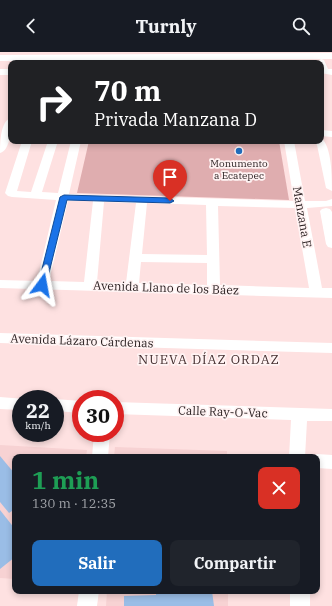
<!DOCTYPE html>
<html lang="es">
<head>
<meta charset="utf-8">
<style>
	:root { --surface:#171b24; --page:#20242c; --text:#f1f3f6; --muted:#9ea1a6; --accent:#216dbc }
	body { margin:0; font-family:"IBM Plex Serif",serif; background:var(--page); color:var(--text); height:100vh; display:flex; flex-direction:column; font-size:15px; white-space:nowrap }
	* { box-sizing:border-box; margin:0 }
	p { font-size:13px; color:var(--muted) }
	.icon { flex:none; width:22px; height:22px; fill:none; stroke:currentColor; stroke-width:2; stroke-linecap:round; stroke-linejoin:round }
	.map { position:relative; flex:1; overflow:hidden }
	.details { position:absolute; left:12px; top:402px; width:308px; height:140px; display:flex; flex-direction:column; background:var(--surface); border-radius:8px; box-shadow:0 2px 6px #0003 }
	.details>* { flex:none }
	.guide { position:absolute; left:8px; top:8px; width:316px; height:84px; border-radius:8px; box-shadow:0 2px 6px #0003; background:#202124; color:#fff; overflow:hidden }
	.speed { position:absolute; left:12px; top:338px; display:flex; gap:8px; font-size:20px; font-weight:700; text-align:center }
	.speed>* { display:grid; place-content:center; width:52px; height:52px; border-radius:50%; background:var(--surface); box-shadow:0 2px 6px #0003; line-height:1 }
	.speed small { font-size:10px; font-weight:400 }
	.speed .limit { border:6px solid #d22; background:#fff; color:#111 }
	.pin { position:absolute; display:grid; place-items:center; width:34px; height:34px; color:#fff; margin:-41px -17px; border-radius:50% 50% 50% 0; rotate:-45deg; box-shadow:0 0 4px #0007 }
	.pin .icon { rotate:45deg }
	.me { position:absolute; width:44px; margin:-22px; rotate:13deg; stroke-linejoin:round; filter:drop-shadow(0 0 3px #0008) }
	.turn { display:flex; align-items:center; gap:14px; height:84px; padding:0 20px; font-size:18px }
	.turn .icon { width:52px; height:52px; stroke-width:2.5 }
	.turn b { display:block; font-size:28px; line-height:34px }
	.round { display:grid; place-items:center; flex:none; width:42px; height:42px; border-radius:8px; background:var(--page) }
	.summary { display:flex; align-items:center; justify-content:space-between; height:68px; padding:0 20px }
	h1 { font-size:24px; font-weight:700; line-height:30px; color:#1e9e55 }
	.action { display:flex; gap:8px; margin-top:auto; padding:8px 20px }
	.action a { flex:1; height:46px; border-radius:8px; background:var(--accent); color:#fff; font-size:16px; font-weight:700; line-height:46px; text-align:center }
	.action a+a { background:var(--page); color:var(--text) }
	header { display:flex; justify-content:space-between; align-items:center; height:52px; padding:0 20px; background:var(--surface); font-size:18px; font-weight:700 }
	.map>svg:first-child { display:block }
</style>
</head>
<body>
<header><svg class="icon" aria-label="back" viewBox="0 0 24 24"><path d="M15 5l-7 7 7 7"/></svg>Turnly<svg class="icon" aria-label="search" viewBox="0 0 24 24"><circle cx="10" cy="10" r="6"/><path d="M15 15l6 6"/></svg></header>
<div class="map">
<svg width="332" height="554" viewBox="0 0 332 554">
	<rect width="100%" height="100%" fill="#fee1e1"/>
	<!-- built -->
	<g fill="#f7d2d3">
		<polygon points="0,393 87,398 86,405 15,405 15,527 0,526"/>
		<polygon points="115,395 227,399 227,405 114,405"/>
		<polygon points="107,539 228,539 228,554 106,554"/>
	</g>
	<!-- green -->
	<polygon fill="#dfadaf" points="89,89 279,89 289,148 77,141"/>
	<!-- building -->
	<g fill="#9abde6">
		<polygon points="0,404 15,422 15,457 9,461 0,450"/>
		<polygon points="0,458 15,477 15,505 0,517"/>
		<polygon points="156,539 212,539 214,554 124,554 124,544 156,543"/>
	</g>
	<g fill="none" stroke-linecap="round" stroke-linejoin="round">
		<!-- street -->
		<g fill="#fff" fill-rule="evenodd">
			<polygon points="332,1 332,7 0,9 0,3"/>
			<polygon points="321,7 324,8 328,17 332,17 332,23 321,21 321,11 317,10"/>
			<rect x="0" y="17" width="11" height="6"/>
			<path d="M11,66C11,75 11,98 0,101C0,92 0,69 11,66Z"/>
			<polygon points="321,78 332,79 332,85 321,84"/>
			<path d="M321,86C332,94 332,126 332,139L326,136L317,93L314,89H321Z"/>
			<path d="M22,89H32L17,139L31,140L48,89H58L42,140L58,141L71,89H81L69,142L294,149L284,89H294L305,149H326L332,147V154L307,156L322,236H332V246L0,236V228L37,229L56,148L12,145L8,144L5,141ZM68,149H93L84,230L49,229ZM104,150L136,151L126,231L97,230ZM147,151L206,153L207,203L142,202ZM218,154L295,156L309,236L220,233ZM141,210L207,211V233L139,231Z"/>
			<polygon points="326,156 330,157 332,160 332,196 328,195 326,192 320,159 322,157"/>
			<polygon points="0,281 332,291 332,301 0,291"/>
			<polygon points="0,345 25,347 21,347 21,358 0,357"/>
			<polygon points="54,347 55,347 81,349 81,361 55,359"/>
			<polygon points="115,350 332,357 332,369 307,369 305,405 289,405 291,368 115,362"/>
			<polygon points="94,381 110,381 108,405 92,405"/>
			<polygon points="317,402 332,403 332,417 317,416 317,405 311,405"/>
			<polygon points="79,539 99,539 97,554 77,554"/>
			<rect x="290" y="539" width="20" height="15"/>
		</g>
	</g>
	<!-- route -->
	<polygon fill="#1a73e8" stroke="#114b97" points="64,143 170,146 174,149 170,151 67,148 46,233 42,235 38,233 60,145"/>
	<!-- markers -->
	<circle fill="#216dbc" stroke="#fff3f3" stroke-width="1.5" cx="239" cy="99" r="4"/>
	<g text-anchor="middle" stroke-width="3.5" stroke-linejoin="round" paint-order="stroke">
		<!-- far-poi labels -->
		<g font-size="10" fill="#271d1e" stroke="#fff3f3">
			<text x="239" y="115">Monumento<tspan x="239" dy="12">a Ecatepec</tspan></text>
		</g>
		<!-- street labels -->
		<g font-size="12" fill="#271d1e" stroke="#fff3f3">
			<text transform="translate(302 165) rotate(80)" y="4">Manzana E</text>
			<text transform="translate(166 236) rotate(2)" y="4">Avenida Llano de los Báez</text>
			<text transform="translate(82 289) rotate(2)" y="4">Avenida Lázaro Cárdenas</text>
			<text transform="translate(223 360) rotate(2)" y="4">Calle Ray-O-Vac</text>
		</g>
		<!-- neighbourhood labels -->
		<g font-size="13" letter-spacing="1" fill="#442e2f" stroke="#fff3f3">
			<text x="209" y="312">NUEVA DÍAZ ORDAZ</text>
		</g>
	</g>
</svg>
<div class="speed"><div>22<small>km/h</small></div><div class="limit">30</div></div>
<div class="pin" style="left:170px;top:149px;background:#d93025"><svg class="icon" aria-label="arrive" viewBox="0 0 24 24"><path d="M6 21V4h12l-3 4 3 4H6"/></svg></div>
<svg class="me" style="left:42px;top:233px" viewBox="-20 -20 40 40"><path d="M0-17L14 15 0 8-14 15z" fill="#1a73e8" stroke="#fff" stroke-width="4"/></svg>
<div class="guide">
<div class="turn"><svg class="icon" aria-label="right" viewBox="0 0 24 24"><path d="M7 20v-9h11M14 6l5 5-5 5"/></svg><div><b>70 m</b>Privada Manzana D</div></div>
</div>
<section class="details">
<div class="summary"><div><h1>1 min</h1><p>130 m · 12:35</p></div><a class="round" style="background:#d93025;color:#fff"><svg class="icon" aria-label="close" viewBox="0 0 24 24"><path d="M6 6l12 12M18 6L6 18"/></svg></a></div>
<div class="action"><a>Salir</a><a>Compartir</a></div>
</section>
</div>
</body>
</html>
